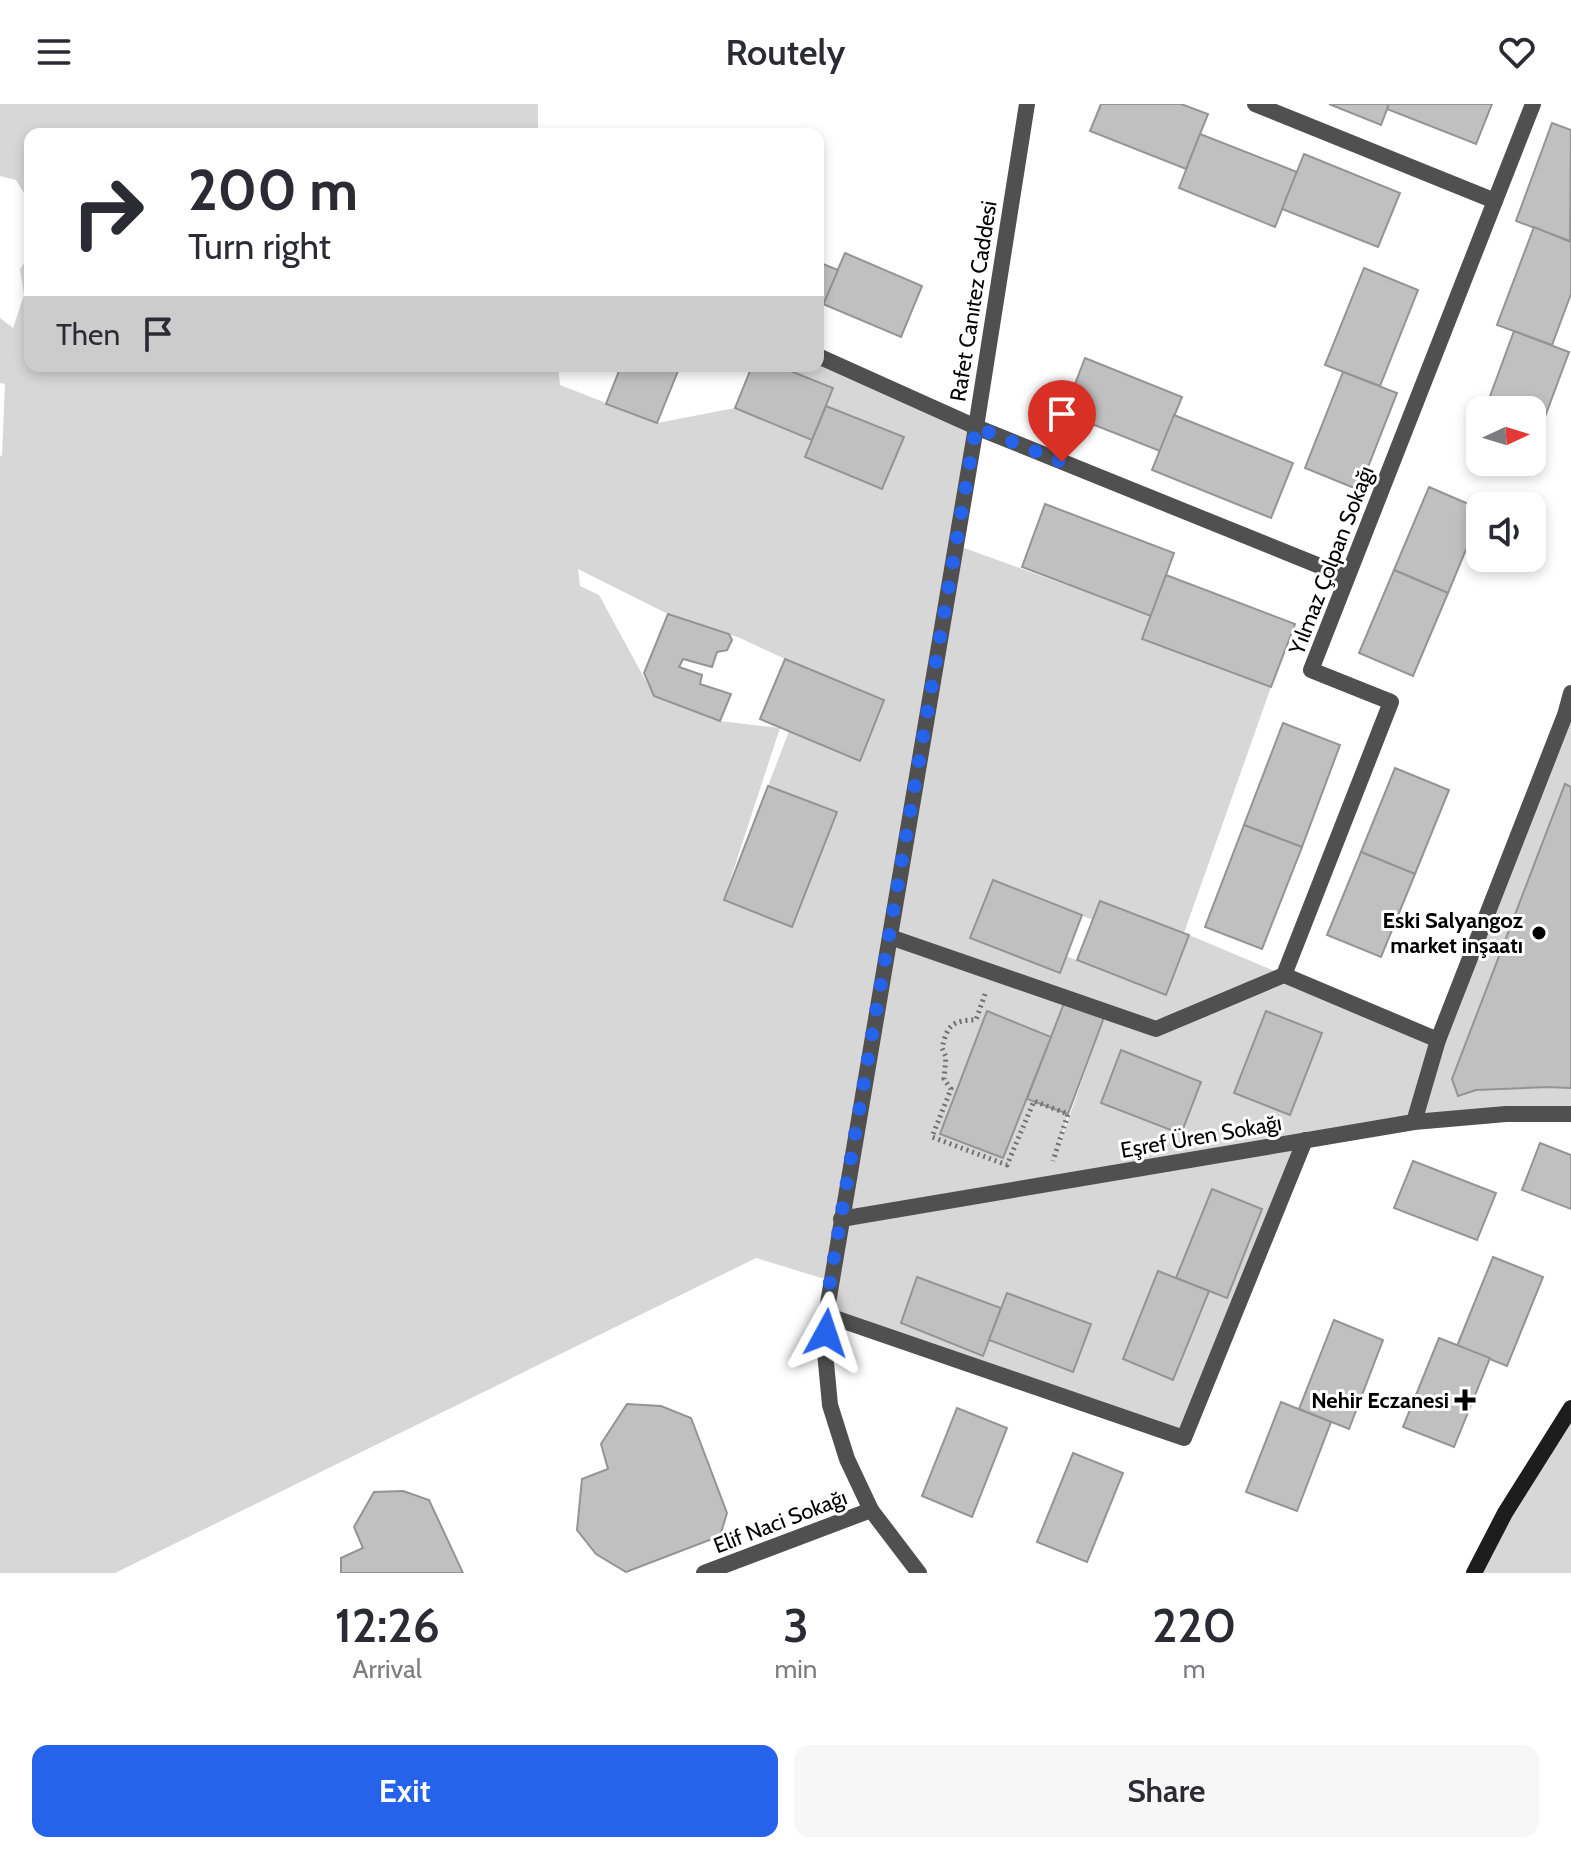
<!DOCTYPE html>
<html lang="en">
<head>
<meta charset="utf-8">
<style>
	:root { --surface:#fff; --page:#f7f7f7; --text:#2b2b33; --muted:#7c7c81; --accent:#2563eb }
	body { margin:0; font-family:Cabin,sans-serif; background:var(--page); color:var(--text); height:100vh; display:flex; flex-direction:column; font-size:30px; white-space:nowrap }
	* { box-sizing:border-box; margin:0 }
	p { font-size:26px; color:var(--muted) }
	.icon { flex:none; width:44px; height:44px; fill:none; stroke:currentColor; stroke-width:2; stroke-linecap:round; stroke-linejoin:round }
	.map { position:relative; height:1469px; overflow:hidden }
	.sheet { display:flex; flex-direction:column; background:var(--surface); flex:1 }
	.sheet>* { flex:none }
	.hud { position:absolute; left:24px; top:24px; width:800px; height:244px; border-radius:16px; box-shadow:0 4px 12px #0003; background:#fff; color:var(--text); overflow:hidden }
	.needle { width:52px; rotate:86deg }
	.fabs { position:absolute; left:1466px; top:292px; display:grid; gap:16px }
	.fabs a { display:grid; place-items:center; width:80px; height:80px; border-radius:16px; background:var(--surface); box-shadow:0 4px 12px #0003; font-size:40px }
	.pin { position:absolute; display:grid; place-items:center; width:68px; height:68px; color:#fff; margin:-82px -34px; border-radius:50% 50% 50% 0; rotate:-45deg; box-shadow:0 0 8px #0007 }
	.pin .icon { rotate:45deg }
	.me { position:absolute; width:88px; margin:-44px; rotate:5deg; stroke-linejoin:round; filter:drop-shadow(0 0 6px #0008) }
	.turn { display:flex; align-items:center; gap:28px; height:168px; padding:0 32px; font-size:36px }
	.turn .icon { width:104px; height:104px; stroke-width:2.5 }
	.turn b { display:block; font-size:56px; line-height:68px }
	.then { display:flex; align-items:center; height:76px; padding:0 32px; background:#0003; gap:16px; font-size:30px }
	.eta { display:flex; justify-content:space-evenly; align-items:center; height:136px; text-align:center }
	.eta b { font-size:48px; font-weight:600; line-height:56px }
	.cta { display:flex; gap:16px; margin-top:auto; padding:16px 32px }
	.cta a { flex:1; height:92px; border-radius:16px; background:var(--accent); color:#fff; font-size:32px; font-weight:600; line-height:92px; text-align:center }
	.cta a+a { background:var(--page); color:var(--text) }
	header { display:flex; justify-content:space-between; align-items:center; height:104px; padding:0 32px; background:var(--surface); font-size:36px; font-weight:600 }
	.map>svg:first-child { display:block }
</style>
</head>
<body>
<header><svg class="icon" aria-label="menu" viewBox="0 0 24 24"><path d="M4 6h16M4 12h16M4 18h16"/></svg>Routely<svg class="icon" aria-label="heart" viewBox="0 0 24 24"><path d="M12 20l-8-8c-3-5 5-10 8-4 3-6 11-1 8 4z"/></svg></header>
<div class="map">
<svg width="1571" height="1469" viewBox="0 0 1571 1469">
	<rect width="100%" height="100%" fill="#fff"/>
	<!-- green -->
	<g fill="#d7d7d7" fill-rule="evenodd">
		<polygon points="0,0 538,0 538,30 30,30 30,94 23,88 16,76 0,72"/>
		<path d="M30,151V262H558L560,281L657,319L735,304L812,336L882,384L903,333L826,302L833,285L778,262H818V252L976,323L956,441L1151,512L1142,535L1271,583L1184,829L1101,797L1093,816L993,777L1060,868L1066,852L1166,891L1189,831L1438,936L1571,589V1010L1305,1036L1184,1334L826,1211L831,1177L756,1154L115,1469H0V353L2,351L5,280L0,279V214L13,224L24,191L20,165ZM578,465L668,510L740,534L785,555L884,596L860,656L789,627L768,682L837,709L792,822L724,795L780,624L720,617L654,592L599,491L580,482ZM987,908L1053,934L1106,908L1058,1045L1068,1010L1027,995L1003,1054ZM1212,1085L1262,1105L1227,1193L1209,1187L1173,1276L1123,1255L1158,1167L1176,1174ZM917,1173L1001,1204L1007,1189L1091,1220L1073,1268L989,1236L983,1252L902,1220Z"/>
		<polygon points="1571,1304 1571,1469 1474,1469"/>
	</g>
	<!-- building -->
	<g fill="#c0c0c0" stroke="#949494" stroke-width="2">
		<polygon points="1101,0 1181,0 1208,10 1186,65 1090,27"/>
		<polygon points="1329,0 1389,0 1381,21"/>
		<polygon points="1389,0 1492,0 1476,40 1387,5"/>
		<polygon points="1552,19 1571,26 1570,137 1516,117"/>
		<polygon points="1200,30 1297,68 1275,123 1179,84"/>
		<polygon points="1304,50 1400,89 1378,143 1282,105"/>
		<polygon points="1534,123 1571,138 1571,190 1552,241 1497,221"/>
		<polygon points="845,149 922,182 901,233 823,200"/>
		<polygon points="818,158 838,166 818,213"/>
		<polygon points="1364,164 1418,186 1380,282 1325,261"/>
		<polygon points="1514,227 1569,248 1533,345 1532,306 1485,306"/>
		<polygon points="1085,254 1182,293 1160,347 1064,309"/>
		<polygon points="621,262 680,262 657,319 606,300"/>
		<polygon points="752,262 778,262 833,284 812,336 735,304"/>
		<polygon points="1343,268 1397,289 1359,386 1305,364"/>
		<polygon points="826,302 904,333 882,385 805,353"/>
		<polygon points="1174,311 1293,359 1271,414 1152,366"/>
		<polygon points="1429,383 1480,405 1480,412 1448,489 1394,466"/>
		<polygon points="1045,400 1174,449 1151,512 1022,463"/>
		<polygon points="1394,466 1448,489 1413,572 1359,549"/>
		<polygon points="1166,471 1295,520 1271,583 1142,535"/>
		<polygon points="668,510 729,530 732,536 727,546 717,548 712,563 683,555 679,563 702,571 700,580 731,590 720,617 654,592 644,569"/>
		<polygon points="785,555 884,596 860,657 760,615"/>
		<polygon points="1283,619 1340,641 1302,743 1244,721"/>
		<polygon points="1395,664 1449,686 1415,770 1361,748"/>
		<polygon points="1565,680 1571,683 1571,984 1547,983 1476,986 1458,992 1452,975"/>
		<polygon points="768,682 837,708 792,823 724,796"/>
		<polygon points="1244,721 1302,743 1262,845 1205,823"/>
		<polygon points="1361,748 1415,770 1381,853 1327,831"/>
		<polygon points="993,776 1082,811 1060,869 970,834"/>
		<polygon points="1100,797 1189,831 1166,891 1077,856"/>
		<polygon points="1066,894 1106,908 1068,1010 1027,995"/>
		<polygon points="987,907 1051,933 1003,1054 940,1030"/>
		<polygon points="1266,907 1322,929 1290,1011 1234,989"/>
		<polygon points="1121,946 1201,978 1181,1030 1101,999"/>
		<polygon points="1540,1039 1571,1051 1571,1105 1522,1086"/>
		<polygon points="1413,1057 1496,1089 1477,1136 1394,1104"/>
		<polygon points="1212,1085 1262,1105 1227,1194 1176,1174"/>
		<polygon points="1493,1153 1543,1173 1507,1262 1457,1242"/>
		<polygon points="1158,1167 1209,1187 1173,1276 1123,1255"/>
		<polygon points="917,1173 1001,1204 983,1252 901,1219"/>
		<polygon points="1007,1189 1091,1220 1073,1268 989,1236"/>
		<polygon points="1334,1216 1383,1236 1349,1325 1299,1305"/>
		<polygon points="1439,1234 1490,1254 1454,1343 1403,1323"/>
		<polygon points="1281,1298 1331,1318 1297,1407 1246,1388"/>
		<polygon points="627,1300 661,1302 691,1314 727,1409 720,1432 626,1468 596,1450 577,1426 582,1375 608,1365 601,1340"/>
		<polygon points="957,1304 1007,1324 972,1413 922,1392"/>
		<polygon points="1073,1349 1123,1369 1087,1458 1037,1438"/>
		<polygon points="403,1387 429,1396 463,1469 341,1469 341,1454 363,1444 354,1423 374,1388"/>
	</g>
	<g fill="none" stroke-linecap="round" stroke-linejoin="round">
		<!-- path -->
		<path stroke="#727272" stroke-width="5" stroke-dasharray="2 4" stroke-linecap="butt" d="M985,890L976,916C952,916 947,922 942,944L946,953L944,975L951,985L932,1033L1007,1061L1034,997L1068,1010L1053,1057"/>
		<!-- service -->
		<polyline stroke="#505050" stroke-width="16" points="826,1211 1184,1334 1305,1036"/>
		<!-- minor -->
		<g stroke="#505050" stroke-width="16">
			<polyline points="1255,0 1495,97"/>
			<polyline points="818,252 976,323 1347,473"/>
			<polyline points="890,833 1156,925 1284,871 1391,598 1311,566 1533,0"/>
			<polyline points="1284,871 1438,936"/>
			<polyline points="1414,1018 1438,936 1565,611 1571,589"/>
			<polyline points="841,1115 1414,1018 1506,1010 1571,1010"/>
			<polyline points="704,1469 871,1406"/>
		</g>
		<!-- tertiary -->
		<polyline stroke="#505050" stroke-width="16" points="919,1469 871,1406 847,1355 830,1301 825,1248 826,1211 976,323 1027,0"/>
		<!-- secondary -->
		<polyline stroke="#1d1d1d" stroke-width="16" points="1474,1469 1505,1409 1571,1304"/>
	</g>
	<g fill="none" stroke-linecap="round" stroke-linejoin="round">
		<!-- route -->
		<polyline stroke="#2563eb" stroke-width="14" stroke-dasharray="0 25.2" points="826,1229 830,1177 976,323 1062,358"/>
	</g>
	<!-- markers -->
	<g fill="#000" stroke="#fff" stroke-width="3">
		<circle cx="1539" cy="829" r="8"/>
		<path d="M1461 1284h8v8h8v8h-8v8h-8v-8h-8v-8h8z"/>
	</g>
	<g text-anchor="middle" stroke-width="6" stroke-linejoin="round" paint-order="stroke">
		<!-- street labels -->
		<g font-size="22" fill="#000" stroke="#fff">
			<text transform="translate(973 197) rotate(-81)" y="8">Rafet Canıtez Caddesi</text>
			<text transform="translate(1331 456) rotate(-69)" y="8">Yılmaz Çolpan Sokağı</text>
			<text transform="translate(1201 1032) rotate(-10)" y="8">Eşref Üren Sokağı</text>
			<text transform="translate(780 1417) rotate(-21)" y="8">Elif Naci Sokağı</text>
		</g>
		<!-- poi labels -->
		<g font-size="22" font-weight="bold" fill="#000" stroke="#fff" text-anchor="end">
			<text x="1523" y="824">Eski Salyangoz<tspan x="1523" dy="25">market inşaatı</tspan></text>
			<text x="1449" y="1304">Nehir Eczanesi</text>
		</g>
	</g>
</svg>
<div class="fabs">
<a><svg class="needle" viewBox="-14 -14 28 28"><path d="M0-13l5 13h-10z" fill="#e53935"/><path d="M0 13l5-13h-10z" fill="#7c7c81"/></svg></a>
<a><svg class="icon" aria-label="sound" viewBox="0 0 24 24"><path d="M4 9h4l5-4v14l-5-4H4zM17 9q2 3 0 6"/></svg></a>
</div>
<div class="pin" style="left:1062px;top:358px;background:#d93025"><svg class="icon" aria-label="arrive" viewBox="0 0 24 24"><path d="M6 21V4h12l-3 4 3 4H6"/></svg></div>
<svg class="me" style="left:826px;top:1229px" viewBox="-20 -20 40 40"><path d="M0-17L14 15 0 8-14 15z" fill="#2563eb" stroke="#fff" stroke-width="4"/></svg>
<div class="hud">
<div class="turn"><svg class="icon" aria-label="right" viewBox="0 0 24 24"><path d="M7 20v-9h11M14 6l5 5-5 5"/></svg><div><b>200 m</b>Turn right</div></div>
<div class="then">Then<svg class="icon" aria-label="arrive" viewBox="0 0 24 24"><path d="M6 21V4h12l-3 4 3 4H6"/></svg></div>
</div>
</div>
<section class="sheet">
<div class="eta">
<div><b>12:26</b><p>Arrival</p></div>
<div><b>3</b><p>min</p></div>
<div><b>220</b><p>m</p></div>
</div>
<div class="cta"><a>Exit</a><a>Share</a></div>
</section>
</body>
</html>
